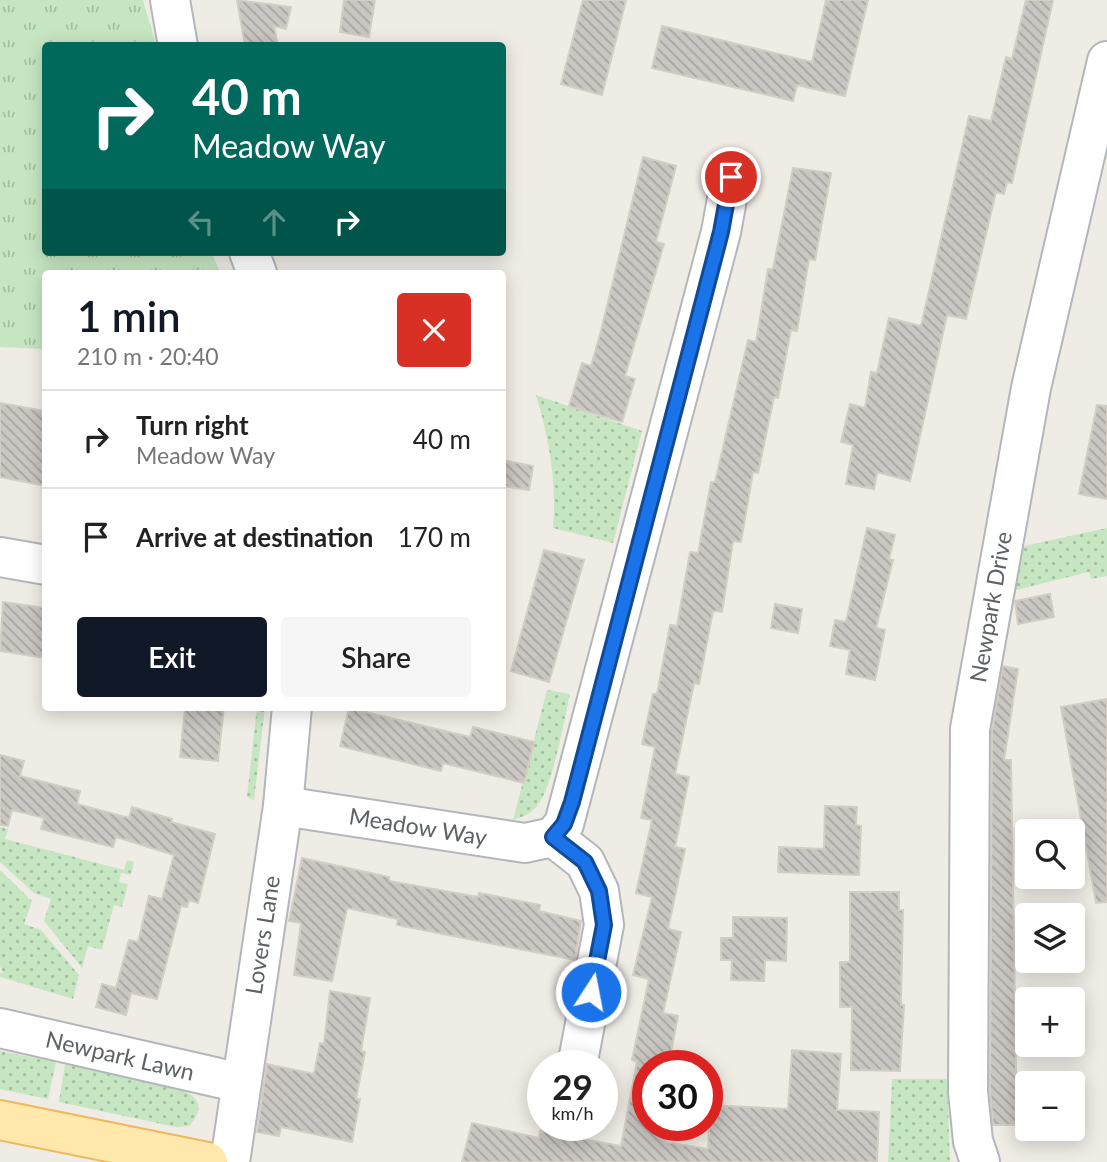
<!DOCTYPE html>
<html lang="en">
<head>
<meta charset="utf-8">
<style>
	:root { --surface:#fff; --page:#f6f6f6; --text:#222; --muted:#767676; --line:#e0e0e0; --accent:#111827 }
	body { margin:0; font-family:Lato,sans-serif; background:var(--page); color:var(--text); height:100vh; display:flex; flex-direction:column; font-size:26px; white-space:nowrap }
	* { box-sizing:border-box; margin:0 }
	p { font-size:23px; color:var(--muted) }
	.icon { flex:none; width:38px; height:38px; fill:none; stroke:currentColor; stroke-width:2; stroke-linecap:round; stroke-linejoin:round }
	.map { position:relative; flex:1; overflow:hidden }
	.side { position:absolute; left:42px; top:270px; width:464px; height:441px; display:flex; flex-direction:column; background:var(--surface); border-radius:7px; box-shadow:0 4px 18px #0003 }
	.side>* { flex:none }
	.top-card { position:absolute; left:42px; top:42px; width:464px; height:214px; border-radius:7px; box-shadow:0 4px 18px #0003; background:#00695c; color:#fff; overflow:hidden }
	.tools { position:absolute; left:1015px; top:819px; display:grid; gap:14px }
	.tools a { display:grid; place-items:center; width:70px; height:70px; border-radius:7px; background:var(--surface); box-shadow:0 4px 18px #0003; font-size:35px }
	.speed { position:absolute; left:527px; top:1050px; display:flex; gap:14px; font-size:35px; font-weight:700; text-align:center }
	.speed>* { display:grid; place-content:center; width:91px; height:91px; border-radius:50%; background:var(--surface); box-shadow:0 4px 18px #0003; line-height:1 }
	.speed small { font-size:18px; font-weight:400 }
	.speed .limit { border:10px solid #d22; background:#fff; color:#111 }
	.pin { position:absolute; display:grid; place-items:center; width:60px; height:60px; color:#fff; margin:-30px; border:4px solid #fff; border-radius:50%; box-shadow:0 2px 7px #0007 }
	.me { position:absolute; width:77px; margin:-38px; rotate:11deg; stroke-linejoin:round; filter:drop-shadow(0 0 5px #0008) }
	.turn { display:flex; align-items:center; gap:24px; height:147px; padding:0 35px; font-size:32px }
	.turn .icon { width:91px; height:91px; stroke-width:2.5 }
	.turn b { display:block; font-size:49px; line-height:60px }
	.lanes { display:flex; align-items:center; height:66px; padding:0 35px; background:#0003; justify-content:center; gap:35px; direction:ltr }
	.lanes .off { opacity:.35 }
	.round { display:grid; place-items:center; flex:none; width:74px; height:74px; border-radius:7px; background:var(--page) }
	.head { display:flex; align-items:center; justify-content:space-between; height:119px; padding:0 35px }
	h1 { font-size:42px; font-weight:600; line-height:52px; color:var(--accent) }
	.action { display:flex; gap:14px; margin-top:auto; padding:14px 35px }
	.action a { flex:1; height:80px; border-radius:7px; background:var(--accent); color:#fff; font-size:28px; font-weight:600; line-height:80px; text-align:center }
	.action a+a { background:var(--page); color:var(--text) }
	ul { padding:0; list-style:none }
	li { display:flex; align-items:center; gap:21px; height:98px; padding:0 35px; border-top:2px solid var(--line) }
	li div { flex:1 }
	li b { display:block; font-size:26px }
	li em { font-style:normal }
	.map>svg:first-child { display:block }
</style>
</head>
<body>
<div class="map">
<svg width="1107" height="1162" viewBox="0 0 1107 1162">
	<defs>
		<pattern id="grass-dots" width="8" height="8" patternUnits="userSpaceOnUse" patternTransform="scale(1.75)"><rect width="8" height="8" fill="#c6e6c2"/><path d="M2 2h.1M6 6h.1" fill="none" stroke="#a4bea1" stroke-width="1.8" stroke-linecap="round"/></pattern>
		<pattern id="park-tufts" width="24" height="20" patternUnits="userSpaceOnUse" patternTransform="scale(1.75)"><rect width="24" height="20" fill="#c6e6c2"/><path d="M3 7l-1-3M5 7V3M7 7l1-3M15 17l-1-3M17 17v-4M19 17l1-3" fill="none" stroke="#a4bea1"/></pattern>
		<pattern id="building-back-hatch" width="6" height="6" patternUnits="userSpaceOnUse" patternTransform="scale(1.75)"><rect width="6" height="6" fill="#cac7c2"/><path d="M-1 5l2 2M0 0l6 6M5-1l2 2" fill="none" stroke="#a7a5a1"/></pattern>
	</defs>
	<rect width="100%" height="100%" fill="#efece5"/>
	<!-- grass -->
	<g fill="url(#grass-dots)">
		<path d="M536,395L642,431L613,543L553,528C557,483 549,438 536,395Z"/>
		<polygon points="1107,528 1107,576 1091,579 1089,572 1008,592 1015,548"/>
		<path d="M547,690L570,694C564,720 553,787 537,806C530,814 523,817 513,820Z"/>
		<polygon points="257,707 265,707 254,800 247,797"/>
		<polygon points="0,827 8,829 5,839 124,870 127,860 134,862 131,875 121,873 119,882 128,884 122,907 114,905 102,950 88,946 82,968 44,921 51,899 34,893 0,862"/>
		<polygon points="0,870 32,901 24,924 41,930 79,975 73,999 0,977 0,973 3,973 0,966"/>
		<polygon points="0,1051 56,1062 48,1099 0,1089"/>
		<path d="M65,1064L183,1090C201,1100 204,1109 189,1126L176,1127L59,1102Z"/>
		<polygon points="892,1079 947,1079 950,1162 888,1162"/>
	</g>
	<!-- park -->
	<polygon fill="url(#park-tufts)" points="0,0 143,0 156,45 46,46 46,252 211,252 221,273 46,273 45,349 0,347"/>
	<!-- building -->
	<g fill="url(#building-back-hatch)" stroke="#d4cdc3" stroke-width="2">
		<polygon points="237,0 291,7 286,29 274,26 278,46 245,46"/>
		<polygon points="344,0 375,0 369,37 340,32"/>
		<polygon points="583,0 626,0 602,95 561,84"/>
		<polygon points="826,0 868,0 845,96 797,85 793,101 652,68 662,26 812,62"/>
		<polygon points="1026,0 1053,0 1012,183 1007,182 1004,194 996,192 966,319 947,315 910,481 877,472 874,489 846,484 853,445 841,442 850,404 865,408 871,372 877,373 889,318 921,326 969,116 991,121 1006,57 1012,59"/>
		<polygon points="643,157 676,166 656,242 664,244 625,376 635,379 622,422 569,406 582,363 591,366 601,331"/>
		<polygon points="793,168 831,173 815,260 809,259 797,331 791,330 778,398 774,397 758,473 753,472 741,542 733,541 722,612 713,611 699,684 694,683 675,774 689,777 675,847 685,849 668,929 681,932 663,1013 678,1016 673,1042 668,1066 639,1066 648,1067 648,1125 668,1125 665,1142 708,1149 710,1105 788,1109 792,1050 841,1054 837,1110 879,1112 877,1162 462,1162 472,1123 539,1138 540,1131 621,1146 637,1062 632,1060 649,979 633,975 652,897 636,893 652,820 641,818 655,747 642,744 653,694 657,694 670,625 677,626 690,552 698,553 711,482 715,482 748,340 756,342 768,269 773,269"/>
		<polygon points="0,403 46,411 46,486 0,477"/>
		<polygon points="1097,405 1107,406 1107,499 1079,494"/>
		<polygon points="502,460 533,466 529,490 502,486"/>
		<polygon points="867,528 895,535 889,559 893,560 876,628 885,630 875,680 846,674 850,650 830,646 835,620 846,622"/>
		<polygon points="544,550 584,560 549,682 511,671"/>
		<polygon points="1050,594 1054,617 1018,624 1015,601"/>
		<polygon points="3,602 46,608 46,658 0,651"/>
		<polygon points="775,604 802,609 798,633 771,628"/>
		<polygon points="1003,666 1018,669 1004,760 1011,760 1017,1125 993,1125 990,1091 992,731"/>
		<polygon points="1107,699 1107,902 1096,903 1061,707"/>
		<polygon points="185,707 224,707 218,761 180,757"/>
		<polygon points="349,708 470,737 473,727 534,742 524,783 443,763 441,771 340,746"/>
		<polygon points="0,755 24,761 20,776 80,791 77,804 129,818 132,807 172,819 171,822 215,834 198,903 189,900 187,907 181,906 157,999 131,993 126,1015 96,1007 102,984 116,988 129,940 138,942 149,896 162,899 174,855 116,837 113,847 41,829 44,818 12,810 8,826 0,825"/>
		<polygon points="825,806 857,807 856,825 861,826 859,875 778,872 779,847 824,849"/>
		<polygon points="302,858 389,877 389,881 478,897 479,893 540,905 539,911 581,921 575,960 397,925 398,919 347,908 332,981 294,975 301,923 289,921"/>
		<polygon points="850,892 899,892 899,910 903,910 901,1005 904,1005 900,1071 851,1070 852,1007 840,1007 840,962 850,962"/>
		<polygon points="733,917 787,918 786,961 765,960 764,981 731,980 732,960 721,960 721,938 733,938"/>
		<polygon points="330,991 370,998 361,1051 365,1052 356,1099 360,1099 352,1142 281,1127 279,1136 257,1132 267,1064 314,1074 320,1043 324,1044"/>
	</g>
	<g fill="none" stroke-linecap="round" stroke-linejoin="round">
		<!-- minor casing -->
		<g stroke="#b3b6ba" stroke-width="42">
			<g id="minor">
				<polyline points="170,0 178,46"/>
				<polyline points="249,252 257,273"/>
				<polyline points="0,557 46,565"/>
				<polyline points="283,806 525,843 553,837 564,824 721,232 731,177"/>
				<polyline points="553,837 585,862 599,891 604,925 577,1066"/>
				<polyline points="0,1028 241,1083"/>
				<polyline points="230,1162 283,806 292,707"/>
				<polyline points="980,1162 973,1141 968,1092 970,729 1031,388 1107,61"/>
			</g>
		</g>
		<!-- major casing -->
		<g stroke="#f0b75d" stroke-width="42">
			<polyline id="major" points="0,1120 208,1162"/>
		</g>
		<!-- minor -->
		<use href="#minor" stroke="#fff" stroke-width="38"/>
		<!-- major -->
		<use href="#major" stroke="#fee8ab" stroke-width="38"/>
	</g>
	<g fill="none" stroke-linecap="round" stroke-linejoin="round">
		<!-- route casing -->
		<g stroke="#114b97" stroke-width="18">
			<polyline id="route" points="591,992 604,925 599,891 585,862 553,837 564,824 572,802 721,232 731,177"/>
		</g>
		<!-- route -->
		<use href="#route" stroke="#1a73e8" stroke-width="12"/>
	</g>
	<g text-anchor="middle" stroke-width="5" stroke-linejoin="round" paint-order="stroke">
		<!-- street labels -->
		<g font-size="23" fill="#5d6265" stroke="#fff">
			<text transform="translate(991 607) rotate(-80)" y="8">Newpark Drive</text>
			<text transform="translate(418 827) rotate(9)" y="8">Meadow Way</text>
			<text transform="translate(263 935) rotate(-81)" y="8">Lovers Lane</text>
			<text transform="translate(120 1056) rotate(13)" y="8">Newpark Lawn</text>
		</g>
	</g>
</svg>
<div class="tools">
<a><svg class="icon" aria-label="search" viewBox="0 0 24 24"><circle cx="10" cy="10" r="6"/><path d="M15 15l6 6"/></svg></a>
<a><svg class="icon" aria-label="layers" viewBox="0 0 24 24"><path d="M12 4l9 5-9 5-9-5zM3 14l9 5 9-5"/></svg></a>
<a>+</a>
<a>−</a>
</div>
<div class="speed"><div>29<small>km/h</small></div><div class="limit">30</div></div>
<div class="pin" style="left:731px;top:177px;background:#d93025"><svg class="icon" aria-label="arrive" viewBox="0 0 24 24"><path d="M6 21V4h12l-3 4 3 4H6"/></svg></div>
<svg class="me" style="left:591px;top:992px" viewBox="-20 -20 40 40"><circle r="17" fill="#1a73e8" stroke="#fff" stroke-width="3"/><path d="M0-11L8 9 0 5-8 9z" fill="#fff"/></svg>
<div class="top-card">
<div class="turn"><svg class="icon" aria-label="right" viewBox="0 0 24 24"><path d="M7 20v-9h11M14 6l5 5-5 5"/></svg><div><b>40 m</b>Meadow Way</div></div>
<div class="lanes"><svg class="icon off" aria-label="left" viewBox="0 0 24 24"><path d="M17 20v-9H6M10 6l-5 5 5 5"/></svg><svg class="icon off" aria-label="ahead" viewBox="0 0 24 24"><path d="M12 20V5M6 11l6-6 6 6"/></svg><svg class="icon" aria-label="right" viewBox="0 0 24 24"><path d="M7 20v-9h11M14 6l5 5-5 5"/></svg></div>
</div>
<section class="side">
<div class="head"><div><h1>1 min</h1><p>210 m · 20:40</p></div><a class="round" style="background:#d93025;color:#fff"><svg class="icon" aria-label="close" viewBox="0 0 24 24"><path d="M6 6l12 12M18 6L6 18"/></svg></a></div>
<ul>
<li><svg class="icon" aria-label="right" viewBox="0 0 24 24"><path d="M7 20v-9h11M14 6l5 5-5 5"/></svg><div><b>Turn right</b><p>Meadow Way</p></div><em>40 m</em></li>
<li><svg class="icon" aria-label="arrive" viewBox="0 0 24 24"><path d="M6 21V4h12l-3 4 3 4H6"/></svg><div><b>Arrive at destination</b></div><em>170 m</em></li>
</ul>
<div class="action"><a>Exit</a><a>Share</a></div>
</section>
</div>
</body>
</html>
